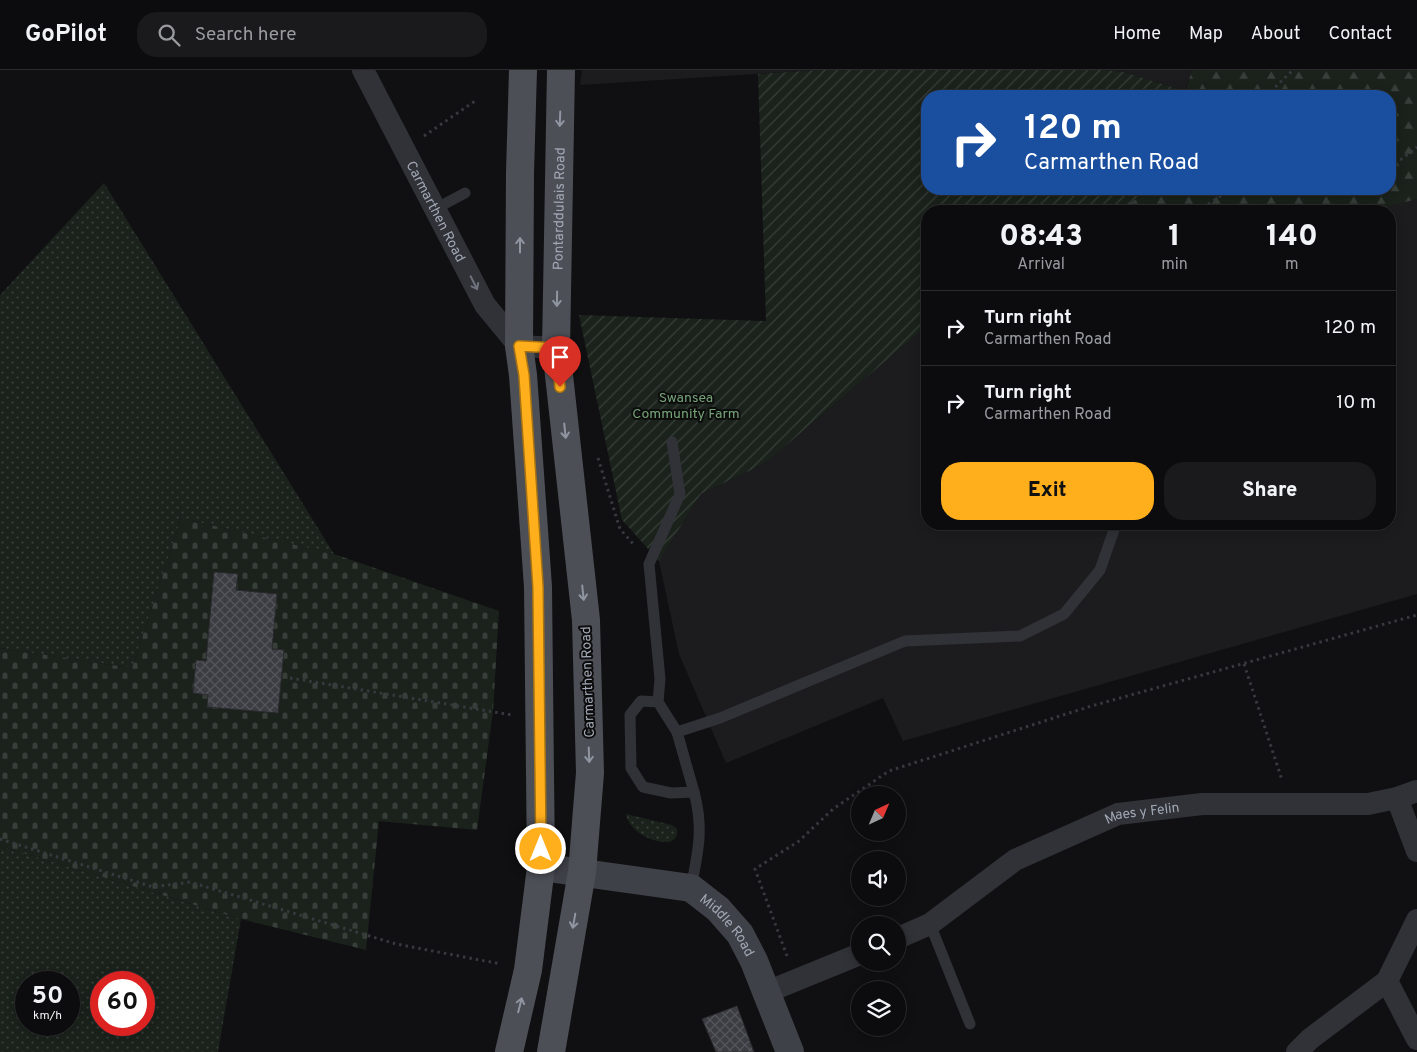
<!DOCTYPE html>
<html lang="en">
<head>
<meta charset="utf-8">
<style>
	:root { --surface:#0c0c0e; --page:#1a1a1c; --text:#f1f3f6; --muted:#9a9b9e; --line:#2c2c2e; --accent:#ffaf1c }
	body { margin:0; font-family:Overpass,sans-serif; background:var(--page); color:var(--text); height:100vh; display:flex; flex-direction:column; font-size:19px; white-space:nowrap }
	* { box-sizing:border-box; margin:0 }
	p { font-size:16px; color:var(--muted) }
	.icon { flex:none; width:28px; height:28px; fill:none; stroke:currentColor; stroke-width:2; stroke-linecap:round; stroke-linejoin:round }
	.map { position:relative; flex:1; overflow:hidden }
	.panel { position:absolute; left:921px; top:135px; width:475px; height:325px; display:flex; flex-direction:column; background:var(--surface); border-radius:20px; box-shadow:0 2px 12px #0003,0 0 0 1px var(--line) }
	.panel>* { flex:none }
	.top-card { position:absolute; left:921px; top:20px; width:475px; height:105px; border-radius:20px; box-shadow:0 2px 12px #0003,0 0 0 1px var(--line); background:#1a4fa0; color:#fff; overflow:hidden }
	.needle { width:32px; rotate:44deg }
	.buttons { position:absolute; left:851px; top:716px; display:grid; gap:10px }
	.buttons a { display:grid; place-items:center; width:55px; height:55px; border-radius:50%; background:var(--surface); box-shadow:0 2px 12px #0003,0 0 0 1px var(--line); font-size:25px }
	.speed { position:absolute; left:15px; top:901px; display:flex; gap:10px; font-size:25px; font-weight:700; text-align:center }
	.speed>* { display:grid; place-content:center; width:65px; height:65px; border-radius:50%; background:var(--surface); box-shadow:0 2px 12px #0003,0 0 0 1px var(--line); line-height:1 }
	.speed small { font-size:12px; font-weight:400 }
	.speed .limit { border:8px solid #d22; background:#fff; color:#111 }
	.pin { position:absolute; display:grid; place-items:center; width:42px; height:42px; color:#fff; margin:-51px -21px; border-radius:50% 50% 50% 0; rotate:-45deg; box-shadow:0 0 5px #0007 }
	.pin .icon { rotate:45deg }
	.me { position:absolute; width:55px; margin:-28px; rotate:0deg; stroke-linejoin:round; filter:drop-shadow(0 0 4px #0008) }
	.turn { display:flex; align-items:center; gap:18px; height:105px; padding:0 20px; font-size:22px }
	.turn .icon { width:65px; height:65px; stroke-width:2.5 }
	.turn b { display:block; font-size:35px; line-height:42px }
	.eta { display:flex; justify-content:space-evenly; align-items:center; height:85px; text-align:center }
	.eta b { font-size:30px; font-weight:800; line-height:35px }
	.action { display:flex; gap:10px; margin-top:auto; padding:10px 20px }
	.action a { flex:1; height:58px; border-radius:20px; background:var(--accent); color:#111; font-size:20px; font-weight:800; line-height:58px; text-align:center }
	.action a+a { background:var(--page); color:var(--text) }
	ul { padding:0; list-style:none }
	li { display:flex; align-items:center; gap:15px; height:75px; padding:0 20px; border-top:1px solid var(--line) }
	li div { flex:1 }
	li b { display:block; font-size:19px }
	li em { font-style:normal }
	header { display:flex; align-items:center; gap:30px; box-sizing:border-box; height:70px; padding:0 25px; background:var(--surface); border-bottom:1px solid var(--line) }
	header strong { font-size:24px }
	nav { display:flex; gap:28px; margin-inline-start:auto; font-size:18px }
	.search { width:350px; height:45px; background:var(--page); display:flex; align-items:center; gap:12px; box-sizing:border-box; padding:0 18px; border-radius:20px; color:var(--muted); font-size:19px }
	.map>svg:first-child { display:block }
</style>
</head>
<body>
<header>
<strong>GoPilot</strong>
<div class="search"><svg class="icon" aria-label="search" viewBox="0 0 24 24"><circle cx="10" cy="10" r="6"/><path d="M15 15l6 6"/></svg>Search here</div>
<nav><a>Home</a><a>Map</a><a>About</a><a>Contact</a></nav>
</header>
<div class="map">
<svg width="1417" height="982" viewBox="0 0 1417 982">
	<defs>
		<pattern id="grass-dots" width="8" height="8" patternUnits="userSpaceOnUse" patternTransform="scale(1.25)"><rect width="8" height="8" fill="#1a221b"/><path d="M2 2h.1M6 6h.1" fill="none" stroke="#383f3a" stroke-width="1.8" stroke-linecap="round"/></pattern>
		<pattern id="forest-firs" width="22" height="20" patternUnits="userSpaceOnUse" patternTransform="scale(1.25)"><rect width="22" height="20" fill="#1a221b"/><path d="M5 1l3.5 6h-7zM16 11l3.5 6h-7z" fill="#383f3a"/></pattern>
		<pattern id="cemetery-stones" width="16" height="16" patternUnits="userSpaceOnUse" patternTransform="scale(1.25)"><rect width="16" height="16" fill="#1a221b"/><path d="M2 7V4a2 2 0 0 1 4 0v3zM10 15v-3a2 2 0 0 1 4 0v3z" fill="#383f3a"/></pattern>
		<pattern id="garden-furrows" width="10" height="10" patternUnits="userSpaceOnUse" patternTransform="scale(1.25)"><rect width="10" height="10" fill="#1a221b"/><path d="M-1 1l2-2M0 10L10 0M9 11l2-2" fill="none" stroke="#383f3a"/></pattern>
		<pattern id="building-cross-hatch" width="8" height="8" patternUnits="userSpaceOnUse" patternTransform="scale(1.25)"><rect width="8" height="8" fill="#3c3d42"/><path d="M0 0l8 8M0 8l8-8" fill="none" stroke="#55565b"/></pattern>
	</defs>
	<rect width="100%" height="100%" fill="#101012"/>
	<!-- built -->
	<g fill="#1c1c1f">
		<polygon points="582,0 818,0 580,15"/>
		<polygon points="1105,0 1192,0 1185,21 1124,2"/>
		<polygon points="1417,129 1417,524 903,671 883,628 726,693 679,584 659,491 701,424 764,394 927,256 928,454 1390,454 1390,141 1372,141"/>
	</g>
	<!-- grass -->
	<g fill="url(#grass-dots)" fill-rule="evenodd">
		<polygon points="104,113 334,484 181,448 132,598 0,578 0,225"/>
		<path d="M626,744L672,755L677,759C678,766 675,771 668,772C652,773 629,761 626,744Z"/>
		<path d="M0,776L241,849L218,982H0ZM26,912H69V955H26ZM101,912H144V955H101Z"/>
	</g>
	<!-- forest -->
	<polygon fill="url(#forest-firs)" points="1192,0 1417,0 1417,129 1372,141 1116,141 1153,119 1390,119 1390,26 1184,26"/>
	<!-- cemetery -->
	<polygon fill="url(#cemetery-stones)" points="181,448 334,484 499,541 493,641 477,760 379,751 366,880 241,849 0,776 0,578 132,598"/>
	<!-- garden -->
	<polygon fill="url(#garden-furrows)" points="818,0 1105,0 1124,2 1185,21 1184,26 928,26 928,119 1153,119 1116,141 928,141 927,256 764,394 701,424 659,491 622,450 579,245 766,251 758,4"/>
	<!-- building -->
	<g fill="url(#building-cross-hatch)" stroke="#2a2a2e">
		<polygon points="214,502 238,504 236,520 277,524 272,579 284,580 278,643 207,637 208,625 193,623 196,590 206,591"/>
		<polygon points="737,936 754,982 716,982 702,949"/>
	</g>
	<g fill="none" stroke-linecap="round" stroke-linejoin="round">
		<!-- path -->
		<g stroke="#37393f" stroke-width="3" stroke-dasharray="2.5 4" stroke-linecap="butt">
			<polyline points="1266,26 1293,0"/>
			<polyline points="424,66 475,31"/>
			<polyline points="1390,98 1417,77"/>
			<polyline points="1128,134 1160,141"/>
			<polyline points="1177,141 1201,139 1231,119"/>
			<polyline points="598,388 620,459 635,476"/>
			<polyline points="1244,594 1282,710"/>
			<polyline points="290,608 512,645"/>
			<polyline points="0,769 153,817 190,812 396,874 501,894"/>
			<polyline points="787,886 755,799 799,771 833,739 889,701 1088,637 1417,545"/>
		</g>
		<!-- lane -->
		<g stroke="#313238" stroke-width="11">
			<polyline points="435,139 465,123"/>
			<polyline points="658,632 641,631 630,645 631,698 643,717 671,723 694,722 677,662 658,632 660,609 649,494 680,424 672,372"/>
			<polyline points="677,662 720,648 905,571 1020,566 1064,544 1100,500 1116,454"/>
			<path d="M691,818C698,782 704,758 694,722"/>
			<polyline points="930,854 970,954"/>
		</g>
		<!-- street -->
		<g stroke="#313238" stroke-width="22">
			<path id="s1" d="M363,0L485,235L519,276L556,278"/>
			<polyline points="1397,728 1417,781"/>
			<path id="s2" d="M898,868L930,854L1015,790L1118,744L1202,734H1368L1397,728L1417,721"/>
			<polyline points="1387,911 1417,969"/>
			<polyline points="767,922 860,884"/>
			<polyline points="1297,982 1310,969 1387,911 1417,850"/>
		</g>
		<!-- secondary -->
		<path stroke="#3f4148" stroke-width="28" id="s3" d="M541,797L691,818L718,839L740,864L754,891L790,982"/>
		<!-- primary -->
		<g stroke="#4d4f57" stroke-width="28">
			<polyline points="509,982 528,900 541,797 538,517 523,305 519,276 520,103 523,0"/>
			<path id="s4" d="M551,982L582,802L590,703L586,550L556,278L561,0"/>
		</g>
	</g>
	<!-- one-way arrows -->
	<defs><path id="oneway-shaft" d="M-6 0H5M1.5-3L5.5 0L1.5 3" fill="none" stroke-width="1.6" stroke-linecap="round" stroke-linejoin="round" transform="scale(1.25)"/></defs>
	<g stroke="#8f95a1">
		<use href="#oneway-shaft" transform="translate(560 49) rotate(92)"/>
		<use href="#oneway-shaft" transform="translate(520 175) rotate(-90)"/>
		<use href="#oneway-shaft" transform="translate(557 229) rotate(91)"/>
		<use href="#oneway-shaft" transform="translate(565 361) rotate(84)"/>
		<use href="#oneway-shaft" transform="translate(583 523) rotate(84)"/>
		<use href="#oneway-shaft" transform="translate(589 685) rotate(88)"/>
		<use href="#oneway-shaft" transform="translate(574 851) rotate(100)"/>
		<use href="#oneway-shaft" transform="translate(520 935) rotate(-76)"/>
	</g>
	<use stroke="#6e727c" href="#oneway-shaft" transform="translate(474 213) rotate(63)"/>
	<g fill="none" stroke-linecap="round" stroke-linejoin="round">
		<!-- route casing -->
		<g stroke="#a67212" stroke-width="12">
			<polyline id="route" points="541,779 538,517 524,305 519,276 556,278 560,317"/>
		</g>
		<!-- route -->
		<use href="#route" stroke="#ffaf1c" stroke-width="9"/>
	</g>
	<g text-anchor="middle" stroke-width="4" stroke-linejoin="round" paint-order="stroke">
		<!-- street labels -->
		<g font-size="14" fill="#a0a7b4" stroke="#0c0c0d">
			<text dy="5" stroke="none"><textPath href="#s4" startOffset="848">Pontarddulais Road</textPath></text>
			<text dy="5" stroke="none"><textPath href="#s1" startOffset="159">Carmarthen Road</textPath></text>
			<text transform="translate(587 612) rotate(-92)" y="5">Carmarthen Road</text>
			<text dy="5" stroke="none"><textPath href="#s2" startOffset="278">Maes y Felin</textPath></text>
			<text dy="5" stroke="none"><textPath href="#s3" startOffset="204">Middle Road</textPath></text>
		</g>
		<!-- park labels -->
		<g font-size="14" fill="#75a277" stroke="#0c0c0d">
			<text x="686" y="332">Swansea<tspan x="686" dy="16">Community Farm</tspan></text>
		</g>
	</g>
</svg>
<div class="buttons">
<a><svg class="needle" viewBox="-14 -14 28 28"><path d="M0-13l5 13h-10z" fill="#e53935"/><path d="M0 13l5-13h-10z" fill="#9a9b9e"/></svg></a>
<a><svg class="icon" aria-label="sound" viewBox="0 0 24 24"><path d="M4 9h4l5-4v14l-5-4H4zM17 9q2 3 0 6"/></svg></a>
<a><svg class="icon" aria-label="search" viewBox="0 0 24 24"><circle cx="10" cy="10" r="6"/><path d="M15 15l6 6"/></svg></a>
<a><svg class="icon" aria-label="layers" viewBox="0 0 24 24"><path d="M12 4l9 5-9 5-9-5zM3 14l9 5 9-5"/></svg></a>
</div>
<div class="speed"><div>50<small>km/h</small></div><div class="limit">60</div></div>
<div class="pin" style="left:560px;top:317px;background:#d93025"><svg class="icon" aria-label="arrive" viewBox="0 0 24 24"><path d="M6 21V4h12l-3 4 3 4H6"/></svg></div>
<svg class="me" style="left:541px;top:779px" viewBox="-20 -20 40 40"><circle r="17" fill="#ffaf1c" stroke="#fff" stroke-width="3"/><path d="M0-11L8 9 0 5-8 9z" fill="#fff"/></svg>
<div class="top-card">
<div class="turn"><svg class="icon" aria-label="right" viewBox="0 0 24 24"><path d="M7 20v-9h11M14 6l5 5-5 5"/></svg><div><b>120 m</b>Carmarthen Road</div></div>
</div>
<section class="panel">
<div class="eta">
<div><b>08:43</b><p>Arrival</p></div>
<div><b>1</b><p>min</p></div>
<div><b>140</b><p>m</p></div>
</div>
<ul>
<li><svg class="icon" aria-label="right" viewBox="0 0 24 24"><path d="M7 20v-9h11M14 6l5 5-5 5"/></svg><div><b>Turn right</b><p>Carmarthen Road</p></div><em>120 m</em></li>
<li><svg class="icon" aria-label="right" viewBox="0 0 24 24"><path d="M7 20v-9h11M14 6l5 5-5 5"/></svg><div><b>Turn right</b><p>Carmarthen Road</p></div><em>10 m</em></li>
</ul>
<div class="action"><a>Exit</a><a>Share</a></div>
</section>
</div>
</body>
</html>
